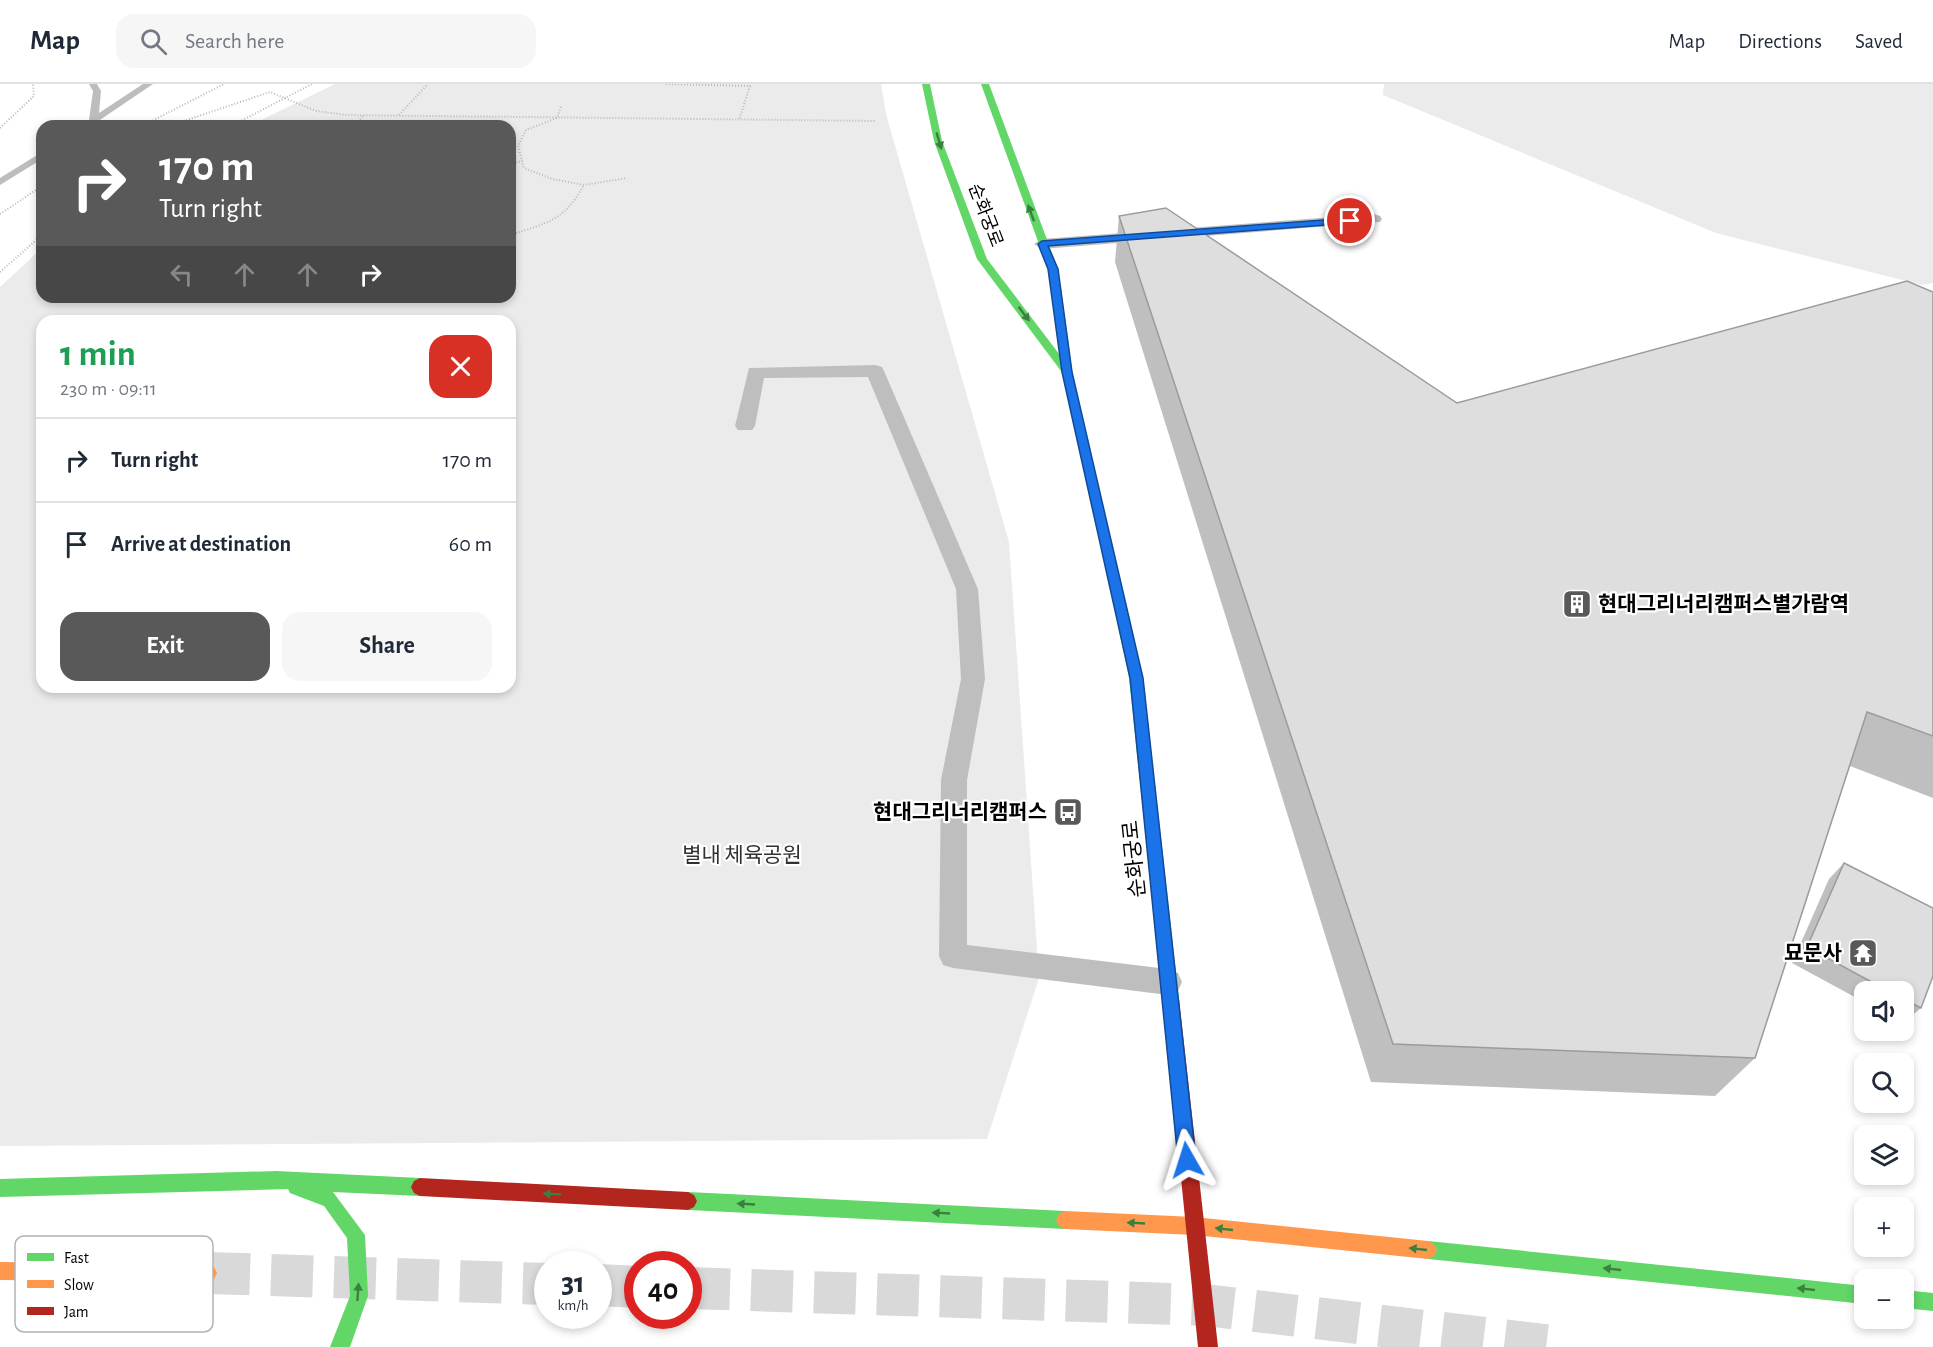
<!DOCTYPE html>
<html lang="en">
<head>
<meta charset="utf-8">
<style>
	:root { --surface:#fff; --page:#f6f6f7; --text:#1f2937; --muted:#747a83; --line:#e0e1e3; --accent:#595959 }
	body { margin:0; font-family:"Alegreya Sans","Noto Sans KR",sans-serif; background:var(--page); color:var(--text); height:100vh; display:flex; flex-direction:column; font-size:22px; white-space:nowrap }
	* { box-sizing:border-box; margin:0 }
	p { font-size:20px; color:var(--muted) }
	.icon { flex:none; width:33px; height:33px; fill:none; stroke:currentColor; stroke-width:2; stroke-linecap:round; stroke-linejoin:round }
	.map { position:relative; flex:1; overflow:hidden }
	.details { position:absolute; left:36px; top:231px; width:480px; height:378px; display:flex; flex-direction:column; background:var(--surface); border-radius:18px; box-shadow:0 3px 9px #0003 }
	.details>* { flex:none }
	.banner { position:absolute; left:36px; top:36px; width:480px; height:183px; border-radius:18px; box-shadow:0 3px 9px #0003; background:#595959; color:#fff; overflow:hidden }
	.controls { position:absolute; left:1854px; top:897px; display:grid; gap:12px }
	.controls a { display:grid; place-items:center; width:60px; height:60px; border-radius:12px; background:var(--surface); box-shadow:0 3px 9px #0003; font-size:30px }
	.speed { position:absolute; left:534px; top:1167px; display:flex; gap:12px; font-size:30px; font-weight:700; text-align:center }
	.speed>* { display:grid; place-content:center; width:78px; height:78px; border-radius:50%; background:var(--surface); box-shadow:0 3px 9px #0003; line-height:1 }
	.speed small { font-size:15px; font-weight:400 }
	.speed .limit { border:9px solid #d22; background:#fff; color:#111 }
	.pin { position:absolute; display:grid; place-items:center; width:51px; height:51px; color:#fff; margin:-26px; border:3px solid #fff; border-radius:50%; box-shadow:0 2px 6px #0007 }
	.me { position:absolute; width:66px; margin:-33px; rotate:354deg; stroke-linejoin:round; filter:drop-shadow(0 0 4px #0008) }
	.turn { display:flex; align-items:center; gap:21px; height:126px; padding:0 24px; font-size:27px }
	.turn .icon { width:78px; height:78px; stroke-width:2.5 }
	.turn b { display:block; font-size:42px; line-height:51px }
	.lanes { display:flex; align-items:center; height:57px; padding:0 24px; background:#0003; justify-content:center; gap:30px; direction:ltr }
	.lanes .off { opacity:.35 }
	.round { display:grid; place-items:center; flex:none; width:63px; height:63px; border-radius:18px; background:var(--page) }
	.head { display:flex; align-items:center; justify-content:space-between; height:102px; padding:0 24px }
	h1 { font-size:36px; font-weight:700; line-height:45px; color:#1e9e55 }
	.primary-button { display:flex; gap:12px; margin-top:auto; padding:12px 24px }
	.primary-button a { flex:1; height:69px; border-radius:18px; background:var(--accent); color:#fff; font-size:24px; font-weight:700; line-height:69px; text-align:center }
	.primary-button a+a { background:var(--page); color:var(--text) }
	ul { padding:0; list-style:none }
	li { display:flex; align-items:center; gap:18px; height:84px; padding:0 24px; border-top:2px solid var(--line) }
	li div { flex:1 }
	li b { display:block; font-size:22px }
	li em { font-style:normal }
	header { display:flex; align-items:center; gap:36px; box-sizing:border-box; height:84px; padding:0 30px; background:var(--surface); border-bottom:2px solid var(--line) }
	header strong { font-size:28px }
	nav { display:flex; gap:33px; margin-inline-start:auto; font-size:21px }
	.search { width:420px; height:54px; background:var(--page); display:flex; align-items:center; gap:15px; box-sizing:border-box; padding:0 21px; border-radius:18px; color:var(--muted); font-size:22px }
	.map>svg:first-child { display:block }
</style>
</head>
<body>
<header>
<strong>Map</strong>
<div class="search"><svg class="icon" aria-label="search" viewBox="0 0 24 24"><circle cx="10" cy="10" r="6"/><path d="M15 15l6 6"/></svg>Search here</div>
<nav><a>Map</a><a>Directions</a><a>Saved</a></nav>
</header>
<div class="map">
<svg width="1933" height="1263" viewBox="0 0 1933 1263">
	<rect width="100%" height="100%" fill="#fff"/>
	<!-- green -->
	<g fill="#ebebeb" fill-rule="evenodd">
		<path d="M335,0H881L886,30L1009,458L1039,894L987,1055L0,1062V203L42,164V213H510V42H249ZM42,237H510V603H42Z"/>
		<polygon points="1384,0 1933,0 1933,199 1922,201 1716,149 1383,11"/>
	</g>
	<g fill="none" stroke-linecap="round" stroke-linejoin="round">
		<!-- stream -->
		<g fill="#bdbdbd" fill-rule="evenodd">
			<polygon points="89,0 97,0 101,7 99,29 143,0 153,0 91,42 80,42 89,36 93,7"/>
			<polygon points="42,68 42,75 0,101 0,94"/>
		</g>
		<!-- secondary-tunnel -->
		<g stroke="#d9d9d9" stroke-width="42" stroke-dasharray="42 21" stroke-linecap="butt">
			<polyline points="208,1189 548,1200"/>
			<polyline points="598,1201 638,1203"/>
			<polyline points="688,1204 1205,1221 1561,1263"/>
		</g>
		<!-- path -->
		<g stroke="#b9b9b9" stroke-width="2" stroke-dasharray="1 2" stroke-linecap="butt">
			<polyline points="666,0 750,2 739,36"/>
			<polyline points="561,23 557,34 526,46 518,62 524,84 552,95 584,101 627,94"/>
			<polyline points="399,31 428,0"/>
			<polyline points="142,42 224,0"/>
			<polyline points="169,42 270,8 316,27 346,31 875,37"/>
			<polyline points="231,42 312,0"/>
			<polyline points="354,42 363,32"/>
			<polyline points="0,44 34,12 33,0"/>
			<polyline points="510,80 522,77"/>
			<polyline points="0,130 42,102"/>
			<path d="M510,151C547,139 564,137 584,101"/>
			<polyline points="0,188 42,151"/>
		</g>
		<!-- lane -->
		<g fill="#bebebe" fill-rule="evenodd">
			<polygon points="1374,130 1380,132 1382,135 1380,138 1042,165 1034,160 1042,155"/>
			<polygon points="875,281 882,283 884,287 978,505 985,595 967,696 967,861 1168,885 1178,889 1182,898 1178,907 1168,911 953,884 943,881 939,872 941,696 961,595 956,505 868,293 764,294 755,342 752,346 738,346 735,342 749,284"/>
		</g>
		<!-- fast -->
		<g fill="#63d668" fill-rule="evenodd">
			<polygon points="922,0 930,0 942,57 987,175 1069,283 1069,287 1061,287 977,175 934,57"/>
			<polygon points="981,0 989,0 1058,185 1069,262 1068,264 1060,264 1059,262 1048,185"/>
			<polygon points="1119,514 1125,518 1143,594 1179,915 1177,920 1171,922 1165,920 1163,915 1129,594 1113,518"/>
			<polygon points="276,1087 420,1094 426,1097 429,1103 426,1109 420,1112 333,1108 365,1151 368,1212 350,1263 330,1263 350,1212 347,1154 324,1122 290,1109 288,1105 0,1113 0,1095"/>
			<polygon points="688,1108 1065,1127 1071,1130 1074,1136 1071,1142 1065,1145 688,1126 682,1123 679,1117 682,1111"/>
			<polygon points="1428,1157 1864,1202 1864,1220 1428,1175 1422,1172 1419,1166 1422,1160"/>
			<polygon points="1904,1206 1933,1209 1933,1227 1904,1224"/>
		</g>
		<!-- slow -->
		<g fill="#ff974d" fill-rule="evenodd">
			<polygon points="1064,259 1069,262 1072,288 1125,518 1119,522 1113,518 1062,288 1059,262"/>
			<polygon points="1065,1127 1194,1133 1428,1157 1434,1160 1437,1166 1434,1172 1428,1175 1194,1151 1065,1145 1059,1142 1056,1136 1059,1130"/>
			<polygon points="0,1178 208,1180 214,1183 217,1189 214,1195 208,1198 0,1196"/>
		</g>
		<!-- jam -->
		<g fill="#b3261e" fill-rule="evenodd">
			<polygon points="1171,908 1177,910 1179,915 1218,1263 1198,1263 1163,915 1165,910"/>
			<polygon points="420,1094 688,1108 694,1111 697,1117 694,1123 688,1126 420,1112 414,1109 411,1103 414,1097"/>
		</g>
	</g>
	<!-- wall -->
	<g fill="#bfbfbf">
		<polygon points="1119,132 1457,319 1933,208 1933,714 1850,682 1755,974 1715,1012 1371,998 1115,178"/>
		<polygon points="1844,779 1921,924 1904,938 1904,908 1864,908 1864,918 1792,879 1829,795"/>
	</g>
	<!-- building -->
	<g fill="#dedede" stroke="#9b9b9b" stroke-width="1.5">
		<polygon points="1166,124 1457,319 1907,197 1933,208 1933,652 1867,628 1755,974 1393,960 1119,132"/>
		<polygon points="1844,779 1933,824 1933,892 1921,924 1904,915 1904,908 1890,908 1807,863"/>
	</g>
	<!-- one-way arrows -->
	<defs><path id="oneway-solid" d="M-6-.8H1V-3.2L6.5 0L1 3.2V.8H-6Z" transform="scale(1.5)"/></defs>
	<g fill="#3b803e">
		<use href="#oneway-solid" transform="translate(939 57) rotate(74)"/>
		<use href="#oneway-solid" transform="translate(1031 129) rotate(-110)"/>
		<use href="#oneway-solid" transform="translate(1024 230) rotate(53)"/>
		<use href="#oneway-solid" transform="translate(552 1110) rotate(-177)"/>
		<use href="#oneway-solid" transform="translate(746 1120) rotate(-177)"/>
		<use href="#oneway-solid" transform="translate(941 1129) rotate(-177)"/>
		<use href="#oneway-solid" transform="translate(1136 1139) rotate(-177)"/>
		<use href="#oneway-solid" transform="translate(1224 1145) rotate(-174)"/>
		<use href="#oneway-solid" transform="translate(1418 1165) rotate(-174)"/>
		<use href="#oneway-solid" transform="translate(1612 1185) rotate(-174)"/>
		<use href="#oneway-solid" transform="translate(1806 1205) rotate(-174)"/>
		<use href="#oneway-solid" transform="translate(358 1208) rotate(-86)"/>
	</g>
	<!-- route -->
	<polygon fill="#1a73e8" stroke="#114b97" stroke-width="1.5" points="1350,134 1353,135 1353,139 1048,162 1058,185 1072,288 1143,594 1196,1076 1193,1082 1187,1084 1181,1082 1178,1076 1130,594 1062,288 1048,185 1038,160 1042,157"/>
	<!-- icons -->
	<defs>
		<g id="building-square" transform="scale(1.5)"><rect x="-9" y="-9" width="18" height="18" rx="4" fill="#595959" stroke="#fff"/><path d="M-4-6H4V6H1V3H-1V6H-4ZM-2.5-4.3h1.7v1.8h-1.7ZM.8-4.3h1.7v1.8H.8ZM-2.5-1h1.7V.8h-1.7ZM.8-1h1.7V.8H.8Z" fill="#fff"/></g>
		<g id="bus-square" transform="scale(1.5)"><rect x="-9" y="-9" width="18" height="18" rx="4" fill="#595959" stroke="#fff"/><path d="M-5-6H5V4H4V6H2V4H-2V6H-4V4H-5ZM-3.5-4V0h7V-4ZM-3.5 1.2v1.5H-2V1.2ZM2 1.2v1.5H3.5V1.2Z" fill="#fff"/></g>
		<g id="temple-square" transform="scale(1.5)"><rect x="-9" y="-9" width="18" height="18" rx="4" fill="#595959" stroke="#fff"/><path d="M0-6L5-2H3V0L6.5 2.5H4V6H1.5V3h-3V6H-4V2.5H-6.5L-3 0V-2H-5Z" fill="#fff"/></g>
	</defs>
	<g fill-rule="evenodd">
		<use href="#building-square" x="1577" y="520"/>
		<use href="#bus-square" x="1068" y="728"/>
		<use href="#temple-square" x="1863" y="869"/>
	</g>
	<g text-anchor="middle" stroke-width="4.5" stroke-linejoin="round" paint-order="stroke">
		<!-- far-street labels -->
		<g font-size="18" fill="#000" stroke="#fff">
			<text transform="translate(986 131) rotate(69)" y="6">순화궁로</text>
		</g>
		<!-- poi labels -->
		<g font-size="21" font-weight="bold" fill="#000" stroke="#fff" text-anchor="end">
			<text x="1598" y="527" text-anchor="start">현대그리너리캠퍼스별가람역</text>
			<text x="1047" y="735">현대그리너리캠퍼스</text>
			<text x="1842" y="876">묘문사</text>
		</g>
		<!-- park labels -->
		<g font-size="21" fill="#313131" stroke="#fff">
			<text x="742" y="778">별내 체육공원</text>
		</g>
		<!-- street labels -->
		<g font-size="21" fill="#000" stroke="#fff">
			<text transform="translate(1134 775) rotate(-96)" y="7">순화궁로</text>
		</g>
	</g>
	<!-- legend -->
	<rect x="15" y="1152" width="198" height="96" rx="9" fill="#fff" stroke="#b2b2b2" stroke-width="1.5"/>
	<rect x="27" y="1169" width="27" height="8" fill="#63d668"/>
	<rect x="27" y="1196" width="27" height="8" fill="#ff974d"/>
	<rect x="27" y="1223" width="27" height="8" fill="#b3261e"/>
	<g font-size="16" fill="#000">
		<text x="64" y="1179">Fast</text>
		<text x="64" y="1206">Slow</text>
		<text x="64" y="1233">Jam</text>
	</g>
</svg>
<div class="controls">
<a><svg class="icon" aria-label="sound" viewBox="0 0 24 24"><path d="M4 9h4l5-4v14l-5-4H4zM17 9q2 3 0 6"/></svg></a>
<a><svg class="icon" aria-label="search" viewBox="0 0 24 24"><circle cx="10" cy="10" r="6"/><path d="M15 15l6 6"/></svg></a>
<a><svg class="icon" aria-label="layers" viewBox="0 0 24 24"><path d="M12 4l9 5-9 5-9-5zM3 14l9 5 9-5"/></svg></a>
<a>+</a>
<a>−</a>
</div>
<div class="speed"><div>31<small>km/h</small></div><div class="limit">40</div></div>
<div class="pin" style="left:1350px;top:137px;background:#d93025"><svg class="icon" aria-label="arrive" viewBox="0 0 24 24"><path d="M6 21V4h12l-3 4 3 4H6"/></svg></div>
<svg class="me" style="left:1187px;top:1076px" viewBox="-20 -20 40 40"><path d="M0-17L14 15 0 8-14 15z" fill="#1a73e8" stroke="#fff" stroke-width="4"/></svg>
<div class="banner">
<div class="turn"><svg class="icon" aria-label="right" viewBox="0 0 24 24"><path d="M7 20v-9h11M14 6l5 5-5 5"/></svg><div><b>170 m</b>Turn right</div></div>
<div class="lanes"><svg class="icon off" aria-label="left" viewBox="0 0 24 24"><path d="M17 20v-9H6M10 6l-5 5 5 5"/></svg><svg class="icon off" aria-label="ahead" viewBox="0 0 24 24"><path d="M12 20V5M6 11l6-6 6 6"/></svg><svg class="icon off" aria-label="ahead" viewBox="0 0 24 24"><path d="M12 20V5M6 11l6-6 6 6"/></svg><svg class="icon" aria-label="right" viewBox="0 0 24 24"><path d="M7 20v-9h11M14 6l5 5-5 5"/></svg></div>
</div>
<section class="details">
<div class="head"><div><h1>1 min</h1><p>230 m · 09:11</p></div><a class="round" style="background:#d93025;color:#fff"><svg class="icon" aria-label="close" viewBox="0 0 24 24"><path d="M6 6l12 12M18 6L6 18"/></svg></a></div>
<ul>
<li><svg class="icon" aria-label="right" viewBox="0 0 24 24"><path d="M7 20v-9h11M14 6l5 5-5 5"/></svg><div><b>Turn right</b></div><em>170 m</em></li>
<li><svg class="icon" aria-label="arrive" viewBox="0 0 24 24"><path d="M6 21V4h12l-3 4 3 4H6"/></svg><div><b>Arrive at destination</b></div><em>60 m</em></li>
</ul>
<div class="primary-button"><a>Exit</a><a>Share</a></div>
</section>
</div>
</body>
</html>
